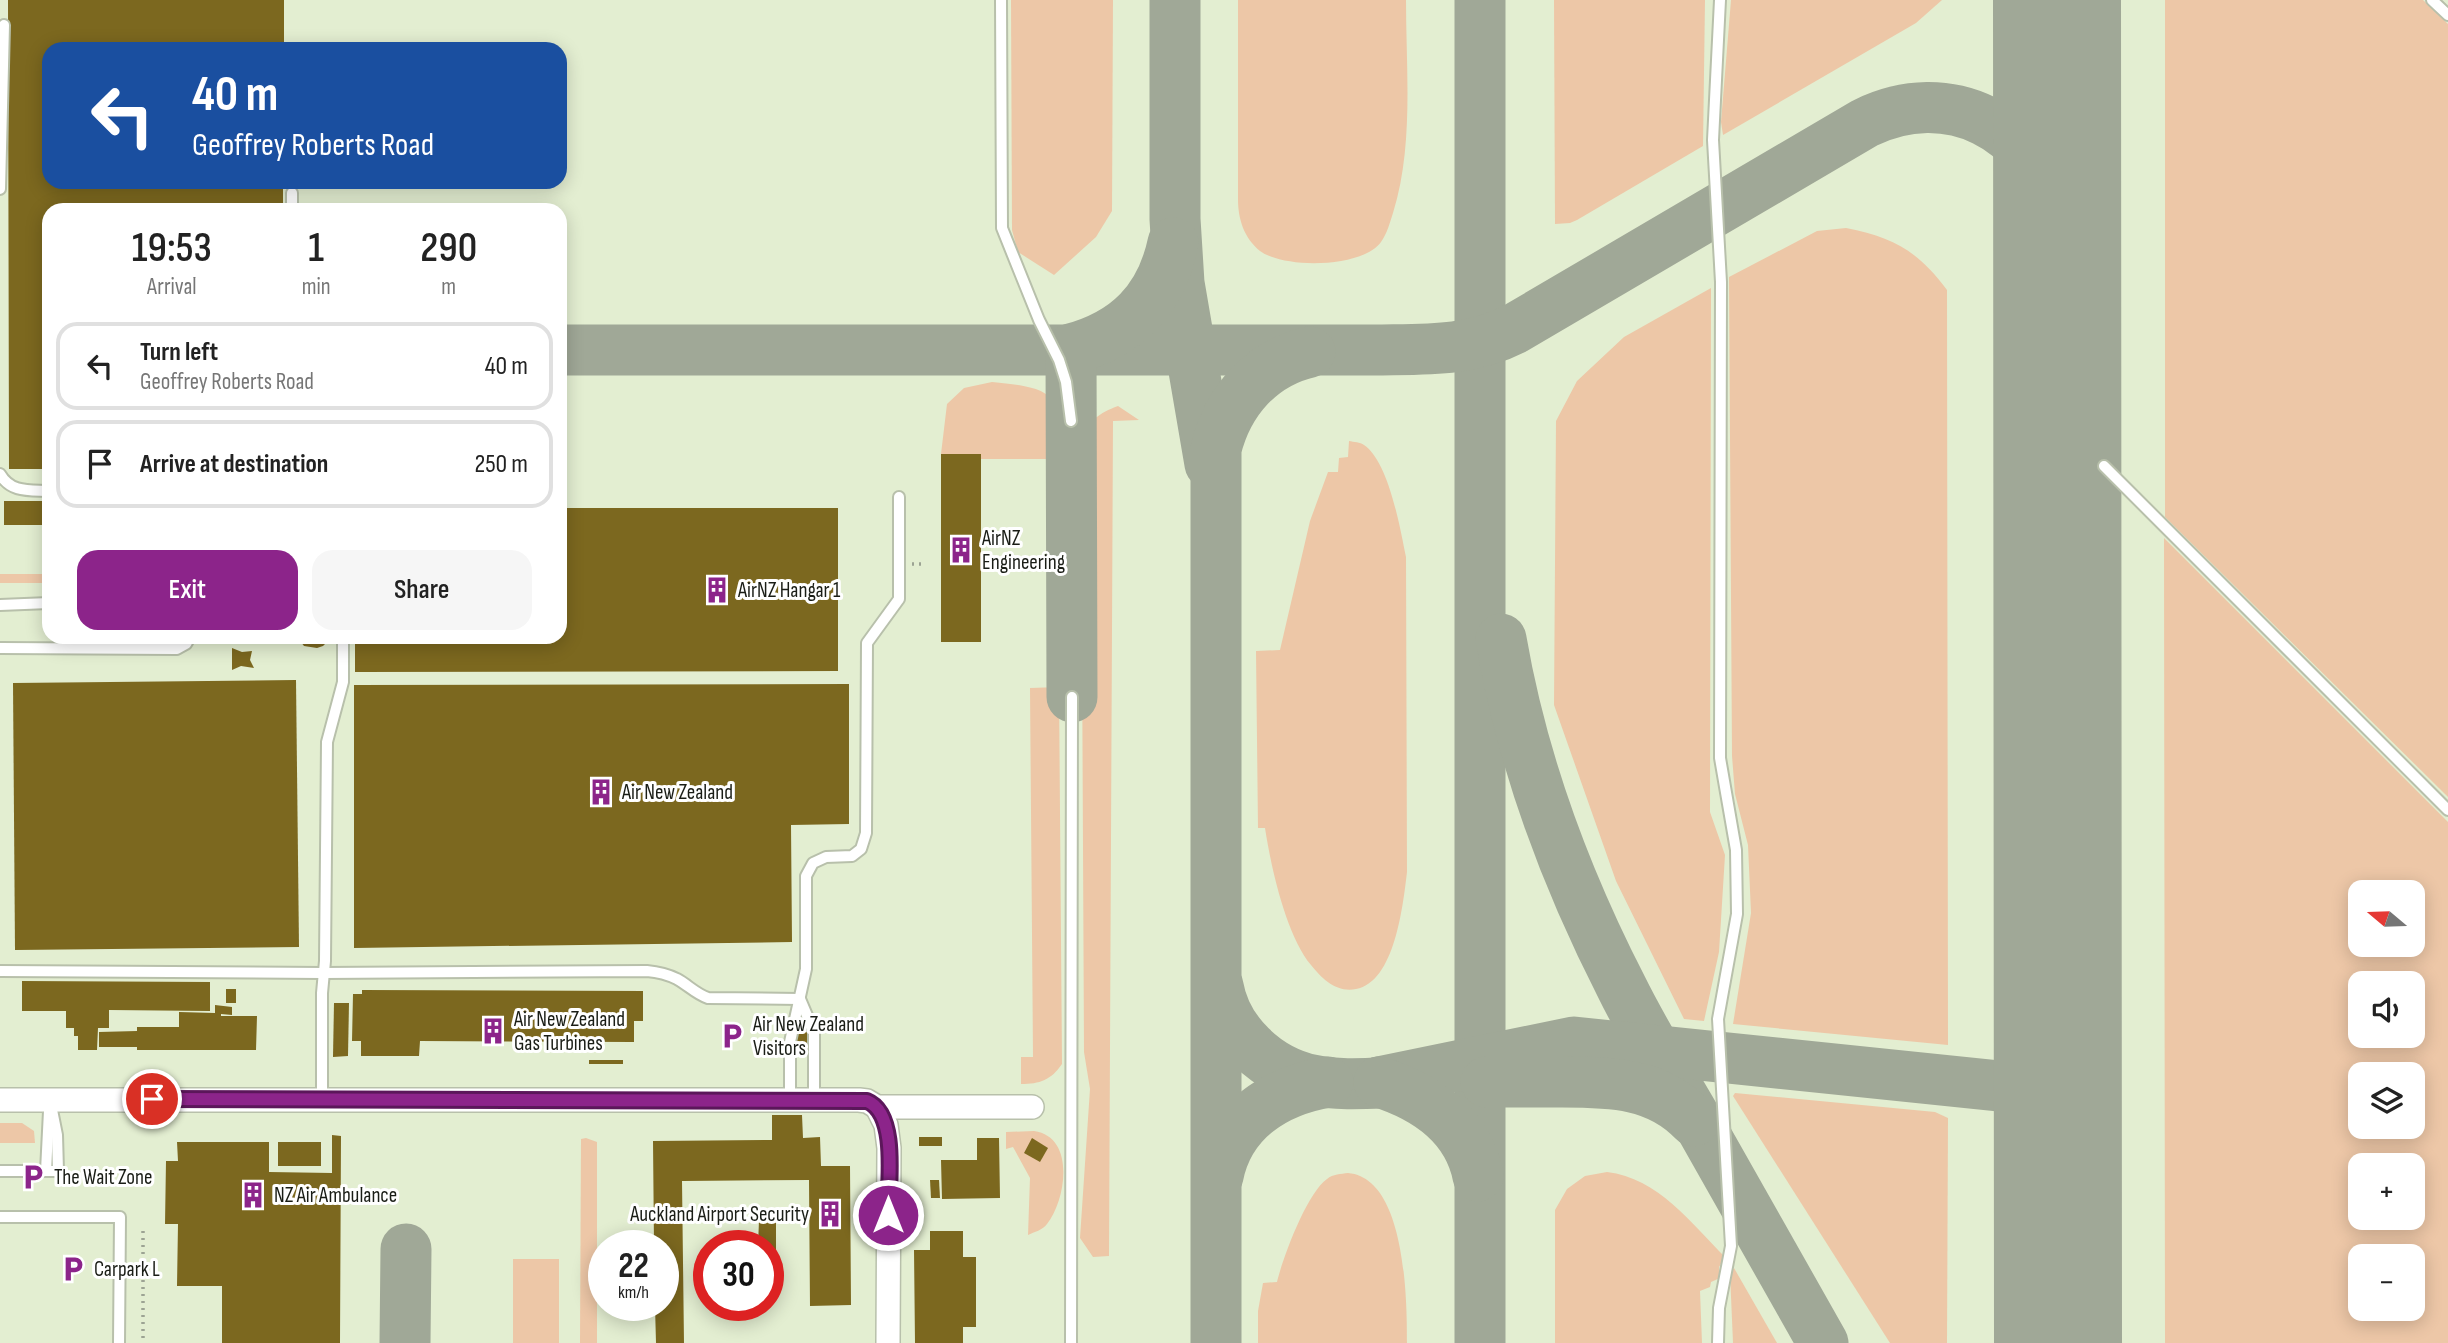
<!DOCTYPE html>
<html lang="en">
<head>
<meta charset="utf-8">
<style>
	:root { --surface:#fff; --page:#f6f6f6; --text:#222; --muted:#767676; --line:#e0e0e0; --accent:#8c248a }
	body { margin:0; font-family:"Sofia Sans Condensed",sans-serif; background:var(--page); color:var(--text); height:100vh; display:flex; flex-direction:column; font-size:26px; white-space:nowrap }
	* { box-sizing:border-box; margin:0 }
	p { font-size:23px; color:var(--muted) }
	.icon { flex:none; width:38px; height:38px; fill:none; stroke:currentColor; stroke-width:2; stroke-linecap:round; stroke-linejoin:round }
	.map { position:relative; flex:1; overflow:hidden }
	.drawer { position:absolute; left:42px; top:203px; width:525px; height:441px; display:flex; flex-direction:column; background:var(--surface); border-radius:21px; box-shadow:0 4px 18px #0003 }
	.drawer>* { flex:none }
	.top-card { position:absolute; left:42px; top:42px; width:525px; height:147px; border-radius:21px; box-shadow:0 4px 18px #0003; background:#1a4fa0; color:#fff; overflow:hidden }
	.needle { width:46px; rotate:289deg }
	.fabs { position:absolute; left:2348px; top:880px; display:grid; gap:14px }
	.fabs a { display:grid; place-items:center; width:77px; height:77px; border-radius:14px; background:var(--surface); box-shadow:0 4px 18px #0003; font-size:35px }
	.speed { position:absolute; left:588px; top:1230px; display:flex; gap:14px; font-size:35px; font-weight:700; text-align:center }
	.speed>* { display:grid; place-content:center; width:91px; height:91px; border-radius:50%; background:var(--surface); box-shadow:0 4px 18px #0003; line-height:1 }
	.speed small { font-size:18px; font-weight:400 }
	.speed .limit { border:10px solid #d22; background:#fff; color:#111 }
	.pin { position:absolute; display:grid; place-items:center; width:60px; height:60px; color:#fff; margin:-30px; border:4px solid #fff; border-radius:50%; box-shadow:0 2px 7px #0007 }
	.me { position:absolute; width:77px; margin:-38px; rotate:0deg; stroke-linejoin:round; filter:drop-shadow(0 0 5px #0008) }
	.turn { display:flex; align-items:center; gap:24px; height:147px; padding:0 35px; font-size:32px }
	.turn .icon { width:91px; height:91px; stroke-width:2.5 }
	.turn b { display:block; font-size:49px; line-height:60px }
	.eta { display:flex; justify-content:space-evenly; align-items:center; height:119px; text-align:center }
	.eta b { font-size:42px; font-weight:600; line-height:49px }
	.primary-button { display:flex; gap:14px; margin-top:auto; padding:14px 35px }
	.primary-button a { flex:1; height:80px; border-radius:21px; background:var(--accent); color:#fff; font-size:28px; font-weight:600; line-height:80px; text-align:center }
	.primary-button a+a { background:var(--page); color:var(--text) }
	ul { padding:0; list-style:none }
	li { display:flex; align-items:center; gap:21px; height:88px; margin:0 14px 10px; padding:0 21px; border:4px solid var(--line); border-radius:21px }
	li div { flex:1 }
	li b { display:block; font-size:26px }
	li em { font-style:normal }
	.map>svg:first-child { display:block }
</style>
</head>
<body>
<div class="map">
<svg width="2448" height="1343" viewBox="0 0 2448 1343">
	<rect width="100%" height="100%" fill="#f1fae4"/>
	<!-- built -->
	<path fill="#e3eed1" fill-rule="evenodd" d="M0,0H2448V1343H0ZM49,49H560V182H49ZM49,210H560V637H49ZM2361,892H2413V945H2361ZM2361,984H2413V1036H2361ZM2361,1074H2413V1127H2361ZM2361,1166H2413V1218H2361ZM604,1246H663V1306H604ZM709,1246H768V1306H709ZM2361,1256H2413V1309H2361Z"/>
	<!-- green -->
	<g fill="#edc7a7" fill-rule="evenodd">
		<polygon points="1011,0 1113,0 1112,211 1096,237 1054,275 1018,252 1012,230"/>
		<path d="M1238,0H1406C1406,69 1414,146 1393,213C1390,222 1387,234 1381,242C1362,268 1284,269 1260,251C1244,238 1238,219 1238,199Z"/>
		<polygon points="1554,0 1705,0 1703,146 1577,220 1570,223 1555,224"/>
		<polygon points="1731,0 1942,0 1916,23 1723,135 1721,122"/>
		<polygon points="2165,0 2423,0 2448,24 2448,797 2165,517"/>
		<path d="M1846,228C1893,237 1918,251 1947,290L1948,1045L1733,1024L1751,913L1748,845L1735,794L1732,756L1729,277L1817,231Z"/>
		<polygon points="1711,288 1710,812 1725,855 1719,952 1704,1021 1684,1019 1616,881 1554,705 1556,421 1577,381 1624,337"/>
		<path d="M992,382C1057,388 1061,394 1061,459H981L980,454H941L947,404L964,388Z"/>
		<path d="M1118,406L1139,420L1113,421L1109,1256L1093,1257L1080,1238L1090,1089L1084,1052L1081,438C1089,421 1099,413 1118,406Z"/>
		<path d="M1349,441C1354,442 1360,442 1364,445C1389,462 1400,528 1406,557L1407,872C1403,905 1395,982 1356,989C1337,993 1322,979 1311,965C1286,935 1271,867 1265,828H1258L1256,651L1280,650L1310,521L1328,472H1338L1339,458L1348,457Z"/>
		<path d="M2164,538L2448,822V1343H2165ZM2361,892H2413V945H2361ZM2361,984H2413V1036H2361ZM2361,1074H2413V1127H2361ZM2361,1166H2413V1218H2361ZM2361,1256H2413V1309H2361Z"/>
		<rect x="0" y="574" width="49" height="9"/>
		<path d="M1059,687L1062,1064C1051,1080 1040,1084 1021,1084V1057H1033L1030,688Z"/>
		<polygon points="1735,1093 1935,1112 1948,1118 1947,1343 1890,1343 1733,1096"/>
		<polygon points="0,1123 22,1123 34,1131 35,1143 0,1143"/>
		<path d="M1034,1131C1076,1137 1066,1200 1047,1224C1043,1230 1034,1232 1028,1235L1030,1178L1013,1147L1006,1149V1132Z"/>
		<polygon points="586,1138 597,1142 597,1343 580,1343 581,1139"/>
		<path d="M1607,1172C1658,1178 1691,1223 1725,1257L1719,1267L1720,1278L1711,1282L1710,1287L1700,1291L1702,1343H1555V1210L1567,1189L1585,1176Z"/>
		<path d="M1348,1173C1406,1178 1407,1300 1407,1343H1258V1311L1263,1283L1277,1282C1283,1257 1307,1193 1327,1179C1333,1174 1341,1174 1348,1173Z"/>
		<rect x="513" y="1259" width="46" height="84"/>
		<polygon points="1734,1268 1777,1343 1733,1343 1730,1273"/>
	</g>
	<g fill="none" stroke-linecap="round" stroke-linejoin="round">
		<!-- taxiway -->
		<g stroke="#a0a897" stroke-width="51">
			<polyline points="1175,0 1175,219 1179,283 1210,464"/>
			<polyline points="1480,0 1480,1343"/>
			<path d="M560,350H1374C1423,349 1469,352 1514,329L1865,123C1948,82 2035,126 2057,215"/>
			<path d="M1501,639C1522,761 1566,879 1622,988C1646,1037 1676,1083 1703,1131C1743,1201 1783,1272 1823,1343"/>
			<path d="M1072,697L1071,349C1127,334 1161,300 1173,243"/>
			<path d="M1218,986C1226,1032 1266,1070 1312,1080C1344,1087 1381,1082 1414,1082"/>
			<polyline points="1379,1082 1574,1042 2058,1092"/>
			<path d="M1379,1082C1426,1097 1468,1125 1478,1176"/>
			<path d="M1486,1082C1511,1082 1537,1082 1562,1082C1612,1082 1658,1083 1694,1121"/>
			<path d="M1218,1176C1229,1120 1275,1091 1328,1082"/>
			<polyline points="405,1343 406,1249"/>
			<path d="M1216,1343V449C1228,401 1261,363 1310,352"/>
			<polyline points="2033,1343 2058,1217"/>
		</g>
		<!-- runway -->
		<polyline stroke="#a0a897" stroke-width="128" points="2057,0 2058,1343"/>
	</g>
	<!-- building -->
	<g fill="#7c681f">
		<polygon points="8,0 284,0 284,49 49,49 49,182 283,182 283,210 49,210 49,469 9,469"/>
		<rect x="941" y="454" width="40" height="188"/>
		<rect x="4" y="501" width="45" height="24"/>
		<polygon points="560,508 838,508 838,671 355,672 355,637 560,637"/>
		<rect x="213" y="637" width="43" height="5"/>
		<polygon points="297,637 332,637 323,646 317,648 304,646"/>
		<polygon points="232,648 242,652 252,651 250,660 254,668 241,666 232,670"/>
		<polygon points="296,680 299,947 15,950 13,683"/>
		<polygon points="849,684 849,824 791,825 792,942 354,948 354,685"/>
		<polygon points="22,981 210,982 210,1011 109,1010 109,1028 98,1028 97,1050 78,1050 78,1036 74,1036 74,1028 66,1028 66,1011 22,1011"/>
		<rect x="226" y="989" width="10" height="14"/>
		<polygon points="362,990 643,991 643,1021 634,1021 634,1042 420,1041 419,1056 361,1056 361,1041 352,1041 353,994 362,994"/>
		<polygon points="334,1003 349,1003 348,1056 333,1057"/>
		<polygon points="215,1005 232,1007 232,1015 221,1014 221,1016 257,1016 256,1050 137,1050 137,1047 99,1047 99,1032 137,1031 137,1027 179,1027 179,1012 215,1013"/>
		<polygon points="795,1032 809,1032 809,1047 794,1047"/>
		<rect x="589" y="1060" width="34" height="4"/>
		<polygon points="772,1115 802,1115 803,1138 820,1137 821,1166 850,1166 851,1305 810,1306 809,1180 682,1181 684,1343 656,1343 655,1306 663,1306 663,1246 654,1246 653,1141 772,1140"/>
		<polygon points="332,1135 341,1136 340,1343 222,1343 222,1286 177,1286 178,1224 165,1224 166,1161 178,1161 177,1142 269,1142 269,1172 332,1173"/>
		<rect x="919" y="1137" width="23" height="9"/>
		<polygon points="977,1138 999,1138 1000,1198 942,1199 941,1160 977,1160"/>
		<polygon points="1032,1138 1048,1148 1040,1162 1024,1153"/>
		<rect x="278" y="1142" width="43" height="24"/>
		<polygon points="930,1180 939,1180 940,1198 931,1198"/>
		<polygon points="759,1220 776,1220 776,1258 768,1258 768,1246 758,1246"/>
		<polygon points="930,1231 963,1231 963,1257 976,1257 976,1327 963,1327 963,1343 915,1343 914,1250 930,1250"/>
	</g>
	<g fill="none" stroke-linecap="round" stroke-linejoin="round">
		<!-- lane casing -->
		<g stroke="#b8c0ab" stroke-width="14">
			<g id="lane">
				<polyline points="1001,0 1002,228 1039,320 1059,360 1066,382 1071,421"/>
				<polyline points="2432,0 2448,15"/>
				<polyline points="0,189 4,25"/>
				<polyline points="292,193 292,210"/>
				<polyline points="2104,466 2448,810"/>
				<path d="M0,474C11,493 29,490 49,491"/>
				<polyline points="0,605 49,603"/>
				<polyline points="0,648 177,649 186,644 190,637"/>
				<path d="M0,971L323,973L647,971C658,972 667,974 677,979C688,985 696,994 708,998L800,999"/>
				<polyline points="800,999 814,1032 814,1100"/>
				<polyline points="322,1100 322,993 325,961 327,742 343,682 343,637"/>
				<polyline points="790,1100 790,1042 806,969 806,876 813,863 826,857 852,856 861,849 866,833 867,643 899,599 899,497"/>
				<polyline points="0,1171 58,1171 57,1135 50,1100"/>
				<polyline points="46,1171 49,1111"/>
				<polyline points="0,1217 120,1217 119,1343"/>
				<polyline points="1071,1343 1072,697"/>
				<polyline points="1718,1343 1719,1308 1731,1246 1718,1019 1737,914 1736,850 1720,758 1721,282 1713,140 1720,0"/>
			</g>
		</g>
		<!-- street casing -->
		<g stroke="#b8c0ab" stroke-width="26">
			<g id="street">
				<polyline points="0,1100 859,1100 867,1101 877,1107 1032,1107"/>
				<polyline points="877,1107 886,1125 889,1148 888,1343"/>
			</g>
		</g>
		<!-- path -->
		<g stroke="#9ca393" stroke-width="3.5" stroke-dasharray="2 5" stroke-linecap="butt">
			<polyline points="912,564 922,564"/>
			<polyline points="143,1231 143,1343"/>
		</g>
		<!-- lane -->
		<use href="#lane" stroke="#fff" stroke-width="10"/>
		<!-- street -->
		<use href="#street" stroke="#fff" stroke-width="23"/>
	</g>
	<g fill="none" stroke-linecap="round" stroke-linejoin="round">
		<!-- route casing -->
		<g stroke="#5b175a" stroke-width="18">
			<path id="route" d="M152,1099L867,1101C899,1114 888,1186 888,1215"/>
		</g>
		<!-- route -->
		<use href="#route" stroke="#8c248a" stroke-width="12"/>
	</g>
	<!-- icons -->
	<defs>
		<g id="building-bare" transform="scale(2.1)"><path d="M-4-6H4V6H1V3H-1V6H-4ZM-2.5-4.3h1.7v1.8h-1.7ZM.8-4.3h1.7v1.8H.8ZM-2.5-1h1.7V.8h-1.7ZM.8-1h1.7V.8H.8Z" fill="#8c248a" stroke="#fff" stroke-width="2.5" paint-order="stroke"/></g>
		<g id="parking-bare" transform="scale(2.1)"><path d="M-3.5-5.5H1a3.5 3.5 0 0 1 0 7H-1V5.5H-3.5ZM-1-3.4V-.6H.8a1.4 1.4 0 0 0 0-2.8Z" fill="#8c248a" stroke="#fff" stroke-width="2.5" paint-order="stroke"/></g>
	</defs>
	<g fill-rule="evenodd">
		<use href="#building-bare" x="961" y="550"/>
		<use href="#building-bare" x="717" y="590"/>
		<use href="#building-bare" x="601" y="792"/>
		<use href="#building-bare" x="493" y="1031"/>
		<use href="#parking-bare" x="732" y="1036"/>
		<use href="#parking-bare" x="33" y="1177"/>
		<use href="#building-bare" x="253" y="1195"/>
		<use href="#building-bare" x="830" y="1214"/>
		<use href="#parking-bare" x="73" y="1269"/>
	</g>
	<g text-anchor="middle" stroke-width="6" stroke-linejoin="round" paint-order="stroke">
		<!-- poi labels -->
		<g font-size="21" fill="#1a1d16" stroke="#fff" text-anchor="start">
			<text x="982" y="545">AirNZ<tspan x="982" dy="24">Engineering</tspan></text>
			<text x="738" y="597">AirNZ Hangar 1</text>
			<text x="622" y="799">Air New Zealand</text>
			<text x="514" y="1026">Air New Zealand<tspan x="514" dy="24">Gas Turbines</tspan></text>
			<text x="753" y="1031">Air New Zealand<tspan x="753" dy="24">Visitors</tspan></text>
			<text x="54" y="1184">The Wait Zone</text>
			<text x="274" y="1202">NZ Air Ambulance</text>
			<text x="809" y="1221" text-anchor="end">Auckland Airport Security</text>
			<text x="94" y="1276">Carpark L</text>
		</g>
	</g>
</svg>
<div class="fabs">
<a><svg class="needle" viewBox="-14 -14 28 28"><path d="M0-13l5 13h-10z" fill="#e53935"/><path d="M0 13l5-13h-10z" fill="#767676"/></svg></a>
<a><svg class="icon" aria-label="sound" viewBox="0 0 24 24"><path d="M4 9h4l5-4v14l-5-4H4zM17 9q2 3 0 6"/></svg></a>
<a><svg class="icon" aria-label="layers" viewBox="0 0 24 24"><path d="M12 4l9 5-9 5-9-5zM3 14l9 5 9-5"/></svg></a>
<a>+</a>
<a>−</a>
</div>
<div class="speed"><div>22<small>km/h</small></div><div class="limit">30</div></div>
<div class="pin" style="left:152px;top:1099px;background:#d93025"><svg class="icon" aria-label="arrive" viewBox="0 0 24 24"><path d="M6 21V4h12l-3 4 3 4H6"/></svg></div>
<svg class="me" style="left:888px;top:1215px" viewBox="-20 -20 40 40"><circle r="17" fill="#8c248a" stroke="#fff" stroke-width="3"/><path d="M0-11L8 9 0 5-8 9z" fill="#fff"/></svg>
<div class="top-card">
<div class="turn"><svg class="icon" aria-label="left" viewBox="0 0 24 24"><path d="M17 20v-9H6M10 6l-5 5 5 5"/></svg><div><b>40 m</b>Geoffrey Roberts Road</div></div>
</div>
<section class="drawer">
<div class="eta">
<div><b>19:53</b><p>Arrival</p></div>
<div><b>1</b><p>min</p></div>
<div><b>290</b><p>m</p></div>
</div>
<ul>
<li><svg class="icon" aria-label="left" viewBox="0 0 24 24"><path d="M17 20v-9H6M10 6l-5 5 5 5"/></svg><div><b>Turn left</b><p>Geoffrey Roberts Road</p></div><em>40 m</em></li>
<li><svg class="icon" aria-label="arrive" viewBox="0 0 24 24"><path d="M6 21V4h12l-3 4 3 4H6"/></svg><div><b>Arrive at destination</b></div><em>250 m</em></li>
</ul>
<div class="primary-button"><a>Exit</a><a>Share</a></div>
</section>
</div>
</body>
</html>
